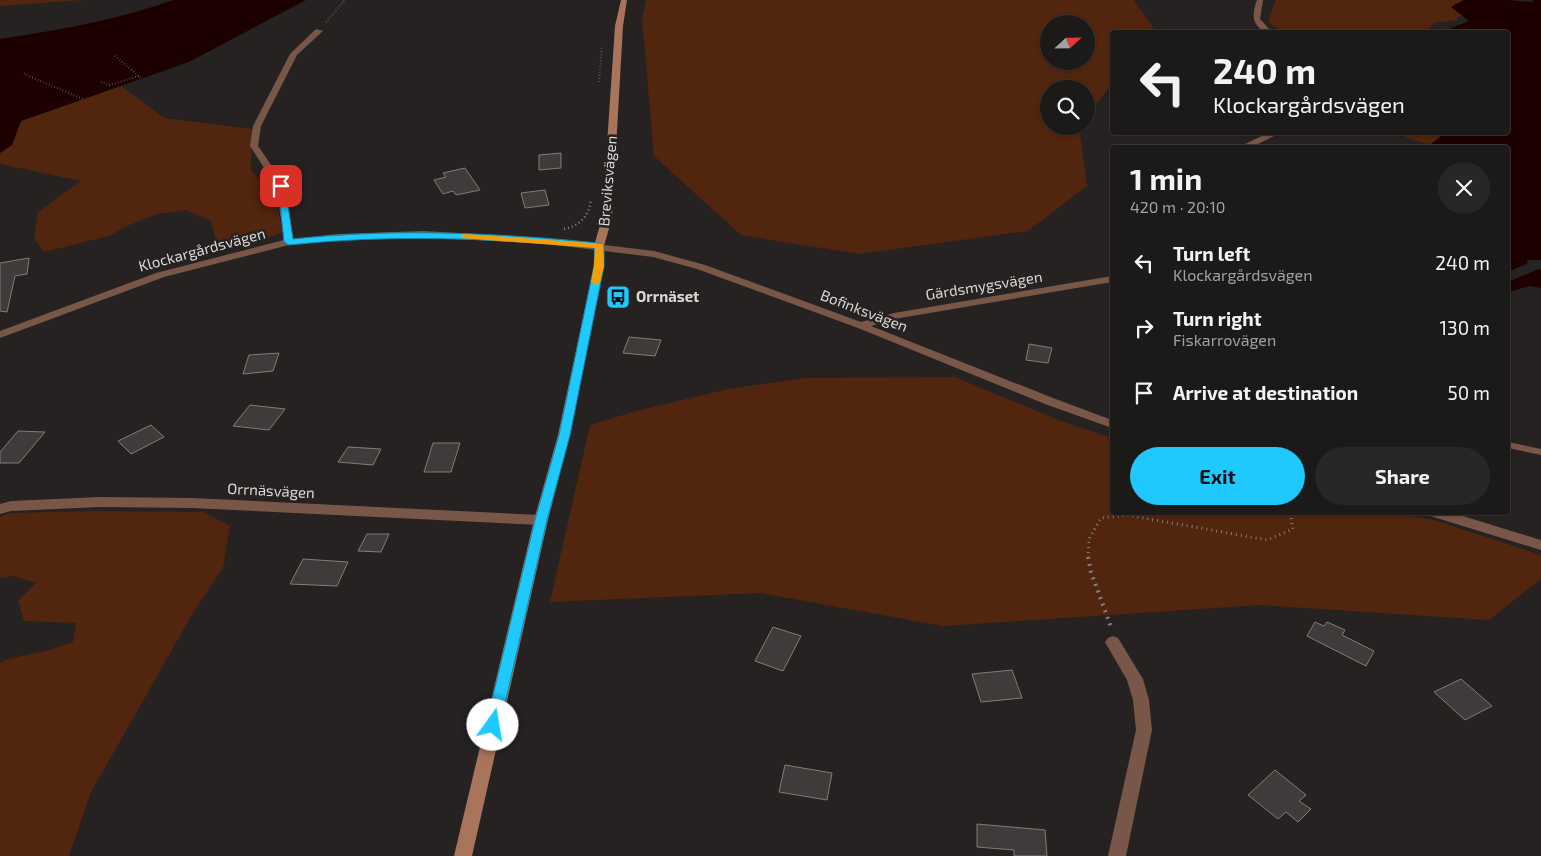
<!DOCTYPE html>
<html lang="en">
<head>
<meta charset="utf-8">
<style>
	:root { --surface:#1c1a19; --page:#292726; --text:#f1f3f6; --muted:#a0a1a2; --line:#3a3838; --accent:#1fc9fd }
	body { margin:0; font-family:"Exo 2",sans-serif; background:var(--page); color:var(--text); height:100vh; display:flex; flex-direction:column; font-size:19px; white-space:nowrap }
	* { box-sizing:border-box; margin:0 }
	p { font-size:16px; color:var(--muted) }
	.icon { flex:none; width:28px; height:28px; fill:none; stroke:currentColor; stroke-width:2; stroke-linecap:round; stroke-linejoin:round }
	.map { position:relative; flex:1; overflow:hidden }
	.panel { position:absolute; left:1110px; top:145px; width:400px; height:370px; display:flex; flex-direction:column; background:var(--surface); border-radius:5px; box-shadow:0 1px 4px #0004,0 0 0 1px var(--line) }
	.panel>* { flex:none }
	.hud { position:absolute; left:1110px; top:30px; width:400px; height:105px; border-radius:5px; box-shadow:0 1px 4px #0004,0 0 0 1px var(--line); background:#1c1a19; color:var(--text); overflow:hidden }
	.needle { width:32px; rotate:68deg }
	.controls { position:absolute; left:1040px; top:15px; display:grid; gap:10px }
	.controls a { display:grid; place-items:center; width:55px; height:55px; border-radius:50%; background:var(--surface); box-shadow:0 1px 4px #0004,0 0 0 1px var(--line); font-size:25px }
	.pin { position:absolute; display:grid; place-items:center; width:42px; height:42px; color:#fff; margin:-21px; border-radius:10px; box-shadow:0 2px 8px #0006 }
	.me { position:absolute; width:55px; margin:-28px; rotate:13deg; stroke-linejoin:round; filter:drop-shadow(0 0 4px #0008) }
	.turn { display:flex; align-items:center; gap:18px; height:105px; padding:0 20px; font-size:22px }
	.turn .icon { width:65px; height:65px; stroke-width:2.5 }
	.turn b { display:block; font-size:35px; line-height:42px }
	.round { display:grid; place-items:center; flex:none; width:52px; height:52px; border-radius:26px; background:var(--page) }
	.overview { display:flex; align-items:center; justify-content:space-between; height:85px; padding:0 20px }
	h1 { font-size:30px; font-weight:700; line-height:38px }
	.primary-button { display:flex; gap:10px; margin-top:auto; padding:10px 20px }
	.primary-button a { flex:1; height:58px; border-radius:30px; background:var(--accent); color:#111; font-size:20px; font-weight:700; line-height:58px; text-align:center }
	.primary-button a+a { background:var(--page); color:var(--text) }
	ul { padding:0; list-style:none }
	li { display:flex; align-items:center; gap:15px; height:65px; padding:0 20px }
	li div { flex:1 }
	li b { display:block; font-size:19px }
	li em { font-style:normal }
	.map>svg:first-child { display:block }
</style>
</head>
<body>
<div class="map">
<svg width="1541" height="856" viewBox="0 0 1541 856">
	<rect width="100%" height="100%" fill="#262221"/>
	<!-- green -->
	<g fill="#51250e" fill-rule="evenodd">
		<polygon points="0,0 83,0 0,6"/>
		<path d="M646,0H1134L1154,29L1151,32H1112V84L1086,117V89H1049V126H1079L1087,186L1028,231L859,254L741,235L654,156L642,18ZM1049,24H1086V61H1049Z"/>
		<polygon points="1276,0 1464,0 1451,7 1463,15 1457,18 1457,20 1434,23 1426,31 1435,32 1281,32 1268,22"/>
		<polygon points="121,86 164,118 252,129 251,170 274,196 283,232 253,244 218,249 211,221 185,210 157,214 127,226 109,236 44,252 34,238 38,212 81,181 0,164 0,153 12,145 21,121"/>
		<polygon points="1391,133 1445,133 1432,145"/>
		<polygon points="955,377 1061,421 1112,438 1112,512 1398,513 1434,520 1541,555 1541,579 1489,620 1260,605 943,626 761,593 550,602 590,425 636,411 728,389 805,378"/>
		<polygon points="96,511 204,512 230,526 223,568 194,611 90,794 69,856 0,856 0,663 4,660 49,650 73,642 76,623 24,621 18,601 36,583 13,576 0,578 0,517 10,513"/>
	</g>
	<!-- water -->
	<g fill="#1d0000">
		<path d="M173,0H306L189,62L21,121L12,145L0,153V39C58,30 118,20 173,0Z"/>
		<polygon points="1464,0 1508,0 1534,2 1532,0 1541,0 1541,288 1530,286 1508,292 1508,148 1426,148 1445,133 1508,132 1508,32 1455,32 1451,28 1469,21 1451,7"/>
	</g>
	<!-- pier -->
	<polygon fill="#262221" points="1527,260 1541,260 1541,269 1536,270 1508,282 1508,272 1528,263"/>
	<!-- building -->
	<g fill="#3f3b3a" stroke="#817d7b">
		<polygon points="561,153 561,168 539,170 539,155"/>
		<polygon points="465,168 480,190 456,195 453,191 443,194 434,180 446,177 443,173"/>
		<polygon points="545,190 549,205 525,208 521,193"/>
		<polygon points="29,258 27,274 15,276 7,312 0,311 0,263"/>
		<polygon points="629,337 661,340 655,356 623,353"/>
		<polygon points="1029,344 1052,348 1048,363 1026,360"/>
		<polygon points="279,353 273,371 243,374 249,355"/>
		<polygon points="250,405 285,409 269,430 233,426"/>
		<polygon points="151,425 164,437 131,454 118,441"/>
		<polygon points="18,431 45,432 19,463 0,463 0,452"/>
		<polygon points="433,443 460,443 451,472 424,472"/>
		<polygon points="348,447 381,449 373,465 338,462"/>
		<polygon points="367,534 389,534 381,552 358,551"/>
		<polygon points="303,559 348,562 337,586 290,584"/>
		<polygon points="1315,622 1324,626 1327,622 1345,630 1342,635 1374,651 1366,666 1307,636"/>
		<polygon points="773,627 801,636 783,671 755,661"/>
		<polygon points="1012,670 1022,698 981,702 972,674"/>
		<polygon points="1461,679 1492,706 1465,720 1434,692"/>
		<polygon points="785,765 832,773 827,800 779,792"/>
		<polygon points="1275,770 1306,795 1299,801 1311,809 1298,822 1286,812 1278,819 1248,795"/>
		<polygon points="977,824 1045,830 1047,856 1014,856 1014,850 977,847"/>
	</g>
	<g fill="none" stroke-linecap="round" stroke-linejoin="round">
		<!-- path-far3 -->
		<g stroke="#817f7e" stroke-width="2" stroke-dasharray="0.5 2.5" stroke-linecap="butt">
			<polyline points="326,22 345,0"/>
			<polyline points="115,56 142,79"/>
			<polyline points="24,74 83,99"/>
			<polyline points="101,82 110,85 139,76"/>
			<polyline points="599,82 602,46"/>
		</g>
		<!-- path-far2 -->
		<path stroke="#817f7e" stroke-width="2.5" stroke-dasharray="1 3" stroke-linecap="butt" d="M564,229C580,226 589,216 591,200"/>
		<!-- path-far1 -->
		<polyline stroke="#817f7e" stroke-width="3" stroke-dasharray="1 4" stroke-linecap="butt" points="1088,558 1089,539 1101,518 1127,515 1267,540 1293,529 1290,512"/>
		<!-- path -->
		<polyline stroke="#817f7e" stroke-width="4" stroke-dasharray="2 5" stroke-linecap="butt" points="1088,557 1091,572 1111,627"/>
		<!-- service -->
		<polygon fill="#785748" fill-rule="evenodd" points="1508,442 1541,449 1541,455 1508,448"/>
		<!-- minor -->
		<g fill="#785748" fill-rule="evenodd">
			<path d="M1257,0H1263L1260,19L1272,32H1265C1251,24 1252,14 1257,0Z"/>
			<polygon points="316,29 323,31 297,55 261,126 258,146 286,186 293,239 337,234 424,231 547,238 654,251 705,265 861,322 894,313 1112,276 1112,282 894,319 871,326 1053,398 1112,420 1112,428 1045,404 858,328 697,269 653,257 547,244 424,237 337,240 289,245 164,277 0,338 0,331 156,273 284,240 276,186 250,146 253,126 290,54"/>
			<polygon points="1270,132 1282,132 1250,148 1237,148"/>
			<polygon points="100,497 192,498 541,515 546,517 548,520 546,523 541,525 192,508 100,507 11,511 0,514 0,504 11,501"/>
			<polygon points="1425,512 1450,512 1541,540 1541,550 1427,515"/>
			<polygon points="1113,636 1118,638 1143,679 1149,700 1152,730 1126,856 1108,856 1136,730 1133,700 1127,680 1105,642 1108,638"/>
		</g>
		<!-- secondary -->
		<polygon fill="#a8745b" fill-rule="evenodd" points="621,0 627,0 623,26 612,218 604,246 604,266 570,435 548,520 472,856 454,856 534,520 558,435 594,266 594,246 602,218 615,26"/>
	</g>
	<!-- route -->
	<path fill="#1fc9fd" stroke="#1483a4" d="M278,184L285,186L293,239C395,228 497,233 599,243L604,246V266L570,435L547,520L499,730L493,732L488,730L486,725L535,520L559,435L594,266L595,248C491,238 393,234 289,245L284,242Z"/>
	<!-- slow -->
	<polygon fill="#f59e0b" points="465,234 603,244 604,266 600,282 596,285 591,282 594,266 595,248 461,238 461,235"/>
	<!-- icons -->
	<defs>
		<g id="bus-square" transform="scale(1.25)"><rect x="-9" y="-9" width="18" height="18" rx="4" fill="#1fc9fd" stroke="#262221"/><path d="M-5-6H5V4H4V6H2V4H-2V6H-4V4H-5ZM-3.5-4V0h7V-4ZM-3.5 1.2v1.5H-2V1.2ZM2 1.2v1.5H3.5V1.2Z" fill="#111"/></g>
	</defs>
	<g fill-rule="evenodd">
		<use href="#bus-square" x="618" y="297"/>
	</g>
	<g text-anchor="middle" stroke-width="5" stroke-linejoin="round" paint-order="stroke">
		<!-- street labels -->
		<g font-size="15" fill="#dad8d7" stroke="#262221">
			<text transform="translate(608 181) rotate(-85)" y="5">Breviksvägen</text>
			<text transform="translate(202 250) rotate(-15)" y="5">Klockargårdsvägen</text>
			<text transform="translate(984 286) rotate(-9)" y="5">Gärdsmygsvägen</text>
			<text transform="translate(864 311) rotate(21)" y="5">Bofinksvägen</text>
			<text transform="translate(271 491) rotate(3)" y="5">Orrnäsvägen</text>
		</g>
		<!-- poi labels -->
		<g font-size="15" font-weight="bold" fill="#dad8d7" stroke="#262221" text-anchor="start">
			<text x="636" y="302">Orrnäset</text>
		</g>
	</g>
</svg>
<div class="controls">
<a><svg class="needle" viewBox="-14 -14 28 28"><path d="M0-13l5 13h-10z" fill="#e53935"/><path d="M0 13l5-13h-10z" fill="#a0a1a2"/></svg></a>
<a><svg class="icon" aria-label="search" viewBox="0 0 24 24"><circle cx="10" cy="10" r="6"/><path d="M15 15l6 6"/></svg></a>
</div>
<div class="pin" style="left:281px;top:186px;background:#d93025"><svg class="icon" aria-label="arrive" viewBox="0 0 24 24"><path d="M6 21V4h12l-3 4 3 4H6"/></svg></div>
<svg class="me" style="left:493px;top:725px" viewBox="-20 -20 40 40"><circle r="19" fill="#fff"/><path d="M0-13L10 11 0 6-10 11z" fill="#1fc9fd"/></svg>
<div class="hud">
<div class="turn"><svg class="icon" aria-label="left" viewBox="0 0 24 24"><path d="M17 20v-9H6M10 6l-5 5 5 5"/></svg><div><b>240 m</b>Klockargårdsvägen</div></div>
</div>
<section class="panel">
<div class="overview"><div><h1>1 min</h1><p>420 m · 20:10</p></div><a class="round"><svg class="icon" aria-label="close" viewBox="0 0 24 24"><path d="M6 6l12 12M18 6L6 18"/></svg></a></div>
<ul>
<li><svg class="icon" aria-label="left" viewBox="0 0 24 24"><path d="M17 20v-9H6M10 6l-5 5 5 5"/></svg><div><b>Turn left</b><p>Klockargårdsvägen</p></div><em>240 m</em></li>
<li><svg class="icon" aria-label="right" viewBox="0 0 24 24"><path d="M7 20v-9h11M14 6l5 5-5 5"/></svg><div><b>Turn right</b><p>Fiskarrovägen</p></div><em>130 m</em></li>
<li><svg class="icon" aria-label="arrive" viewBox="0 0 24 24"><path d="M6 21V4h12l-3 4 3 4H6"/></svg><div><b>Arrive at destination</b></div><em>50 m</em></li>
</ul>
<div class="primary-button"><a>Exit</a><a>Share</a></div>
</section>
</div>
</body>
</html>
